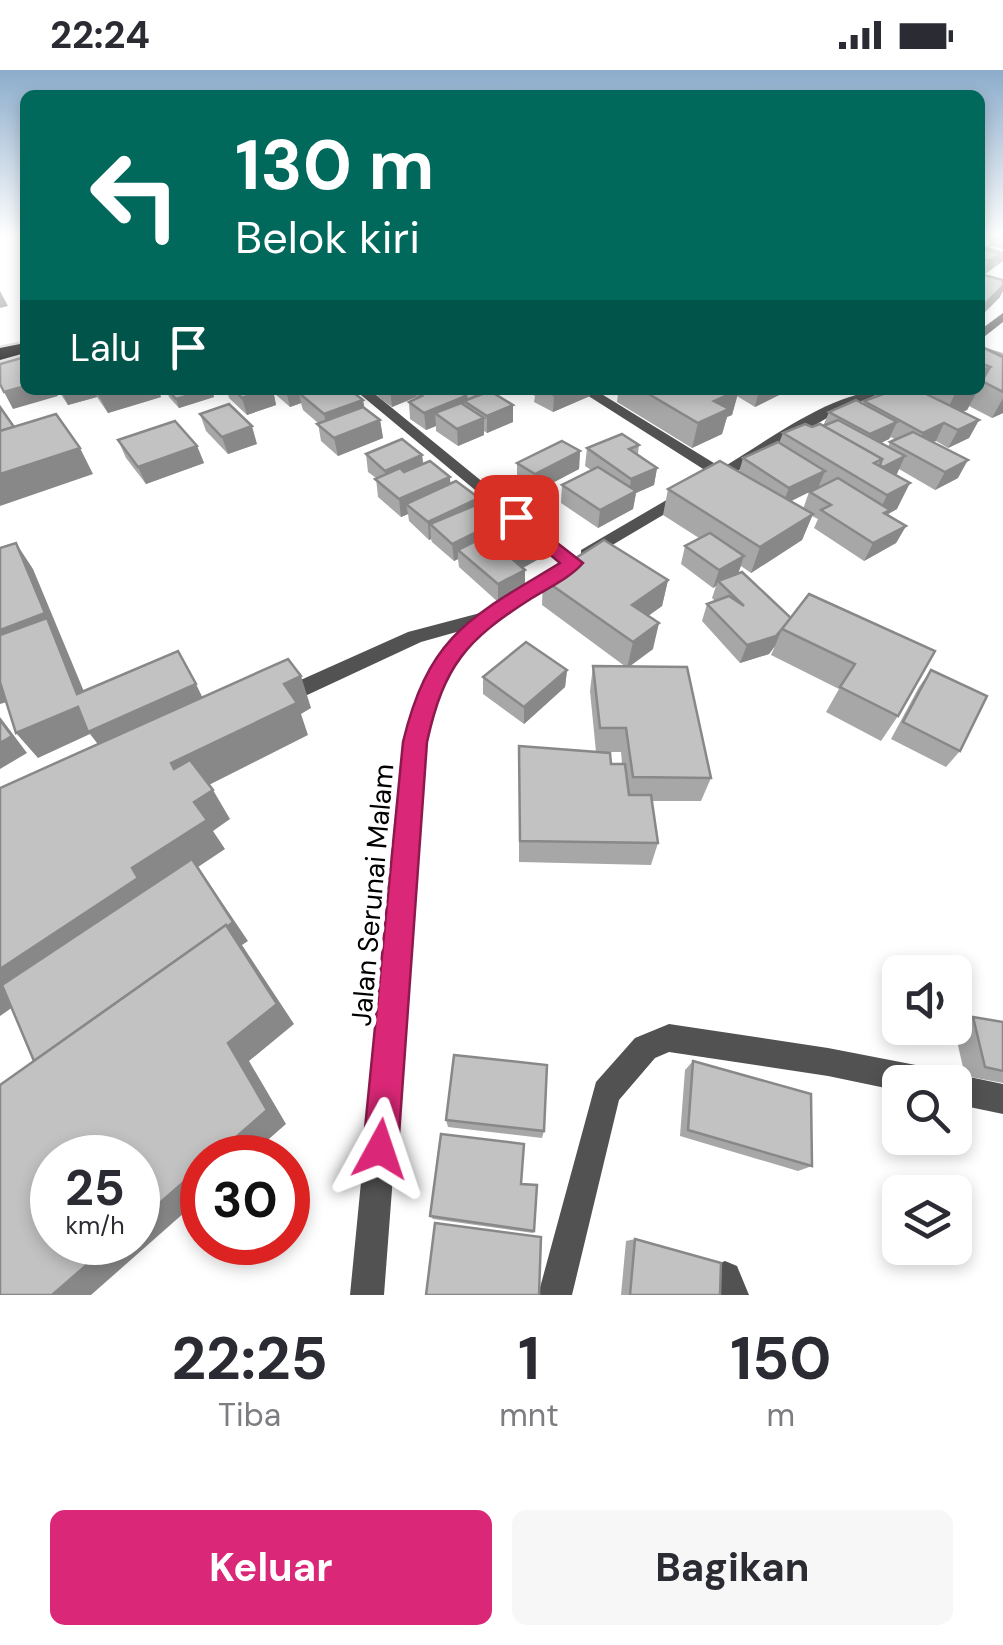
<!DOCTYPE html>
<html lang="id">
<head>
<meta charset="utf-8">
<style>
	:root { --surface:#fff; --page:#f7f7f7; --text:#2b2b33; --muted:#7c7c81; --accent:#db2777 }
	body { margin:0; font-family:"DM Sans",sans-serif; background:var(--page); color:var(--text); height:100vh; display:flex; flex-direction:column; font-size:38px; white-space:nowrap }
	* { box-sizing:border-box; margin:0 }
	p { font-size:32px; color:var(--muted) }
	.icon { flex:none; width:55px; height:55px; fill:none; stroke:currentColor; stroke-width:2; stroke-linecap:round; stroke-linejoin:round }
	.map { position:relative; height:1225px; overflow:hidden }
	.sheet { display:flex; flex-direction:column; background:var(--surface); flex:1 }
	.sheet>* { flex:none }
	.guide { position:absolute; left:20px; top:20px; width:965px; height:305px; border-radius:15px; box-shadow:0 5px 15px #0003; background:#00695c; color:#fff; overflow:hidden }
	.controls { position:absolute; left:882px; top:885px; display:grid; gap:20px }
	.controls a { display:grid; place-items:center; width:90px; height:90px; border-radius:15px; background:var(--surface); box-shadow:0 5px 15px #0003; font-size:50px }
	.speed { position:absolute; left:30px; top:1065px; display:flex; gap:20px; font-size:50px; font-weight:700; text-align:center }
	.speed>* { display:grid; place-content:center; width:130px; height:130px; border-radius:50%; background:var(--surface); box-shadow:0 5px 15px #0003; line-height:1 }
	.speed small { font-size:25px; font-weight:400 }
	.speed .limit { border:15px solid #d22; background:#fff; color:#111 }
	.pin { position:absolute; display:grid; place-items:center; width:85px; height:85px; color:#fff; margin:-42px; border-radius:20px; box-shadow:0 5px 15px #0006 }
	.me { position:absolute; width:110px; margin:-55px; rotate:5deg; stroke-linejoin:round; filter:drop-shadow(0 0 8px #0008) }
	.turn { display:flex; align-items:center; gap:35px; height:210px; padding:0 50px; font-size:45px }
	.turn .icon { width:130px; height:130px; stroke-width:2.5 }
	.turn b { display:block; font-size:70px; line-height:85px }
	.then { display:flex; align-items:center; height:95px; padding:0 50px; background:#0003; gap:20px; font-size:38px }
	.eta { display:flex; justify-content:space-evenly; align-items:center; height:170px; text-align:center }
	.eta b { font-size:60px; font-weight:700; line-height:70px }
	.primary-button { display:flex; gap:20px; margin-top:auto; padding:20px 50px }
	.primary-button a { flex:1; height:115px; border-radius:15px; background:var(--accent); color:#fff; font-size:40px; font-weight:700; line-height:115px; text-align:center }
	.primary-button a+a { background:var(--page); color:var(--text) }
	.status { display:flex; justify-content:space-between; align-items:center; height:70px; padding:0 50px; background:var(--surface); direction:ltr }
	.status svg { height:28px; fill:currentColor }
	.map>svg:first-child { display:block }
</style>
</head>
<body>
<div class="status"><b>22:24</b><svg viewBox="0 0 49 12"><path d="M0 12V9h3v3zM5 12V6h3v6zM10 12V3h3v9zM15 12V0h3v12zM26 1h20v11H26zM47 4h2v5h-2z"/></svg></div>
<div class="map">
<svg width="1003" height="1225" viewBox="0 0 1003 1225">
	<rect width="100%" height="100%" fill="#fff"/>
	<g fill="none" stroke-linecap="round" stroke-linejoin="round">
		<!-- highway casing -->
		<g stroke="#dbdbdb" stroke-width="5">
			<polygon id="highway" points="25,273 25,283 0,290 0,278"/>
		</g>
		<!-- street -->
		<g fill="#525252" fill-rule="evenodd">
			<polygon points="1003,243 1003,252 980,270 980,260"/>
			<path d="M355,320H370L582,493C565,507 537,523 514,539C461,575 442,610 426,671L384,1225H350L404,671C417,629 431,594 460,561L421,572L290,633H276L273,627L276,621L408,562L484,542L564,494Z"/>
			<path d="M579,320H595L722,398C767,371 834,320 887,320L832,345L587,490L581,488V480L711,404Z"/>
			<polygon points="669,954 828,978 926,997 936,1002 941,1012 900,1012 900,1021 828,1006 669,982 655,988 619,1030 572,1225 538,1225 596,1012 635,968"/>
			<polygon points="955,1004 1003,1014 1003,1044 955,1034 955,1012 943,1012"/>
			<polygon points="725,1191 737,1196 749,1225 715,1225 708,1208 713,1196"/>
		</g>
		<!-- highway -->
		<use href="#highway" fill="#000" fill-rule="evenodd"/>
	</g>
	<!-- wall -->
	<g fill="#a7a7a7" fill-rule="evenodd">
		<polygon points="992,165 1003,165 1003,179 989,176"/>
		<polygon points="980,176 1003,191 984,205 1000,227 980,247"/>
		<path d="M980,276L1003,283V343L992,348L969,336L967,340L962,342L979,350L969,368L948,378L936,371L932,372L958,408L935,420L899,399L895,405L897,439L888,444L906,456L896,473L864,491L814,458L818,449L812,446L802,470L751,503L741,496L738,503L790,549L809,524L898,646L881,671L826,642L839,619L771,585L775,576L769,584L740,593L702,551L707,534L715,531L712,528L716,516L713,518L681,494L685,476L699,468L663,445L668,419L739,402L743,388L779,373L783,363L823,356L829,342L863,334L864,331L894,320H980ZM891,367L896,370L890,372L888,377L881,373L889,369ZM809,422L803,439L790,432Z"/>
		<polygon points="58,320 158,320 161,327 108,343 97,327 68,335"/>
		<polygon points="167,320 212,320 214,327 179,338 169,327"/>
		<polygon points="227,320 273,320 276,335 247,345 229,328"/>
		<polygon points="274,320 350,320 363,330 364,338 380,350 383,368 338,386 321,371 318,353 303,340 301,333 290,337 274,323"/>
		<polygon points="377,320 460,321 491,320 486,322 513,335 513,352 487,363 484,361 484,365 458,376 436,361 436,356 426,360 410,349 409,332 416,329 416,327 392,337 378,327"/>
		<polygon points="525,320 590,320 590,326 553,342 534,332 535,326"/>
		<polygon points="611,320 789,320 755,337 737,326 732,345 727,347 722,364 692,378 617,332 618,324"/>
		<polygon points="200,344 257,374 228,384 206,361"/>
		<polygon points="118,370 197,376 204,393 146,414 126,388"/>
		<polygon points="639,375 638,384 657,398 654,415 636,423 633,439 598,458 561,433 562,415 591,400 585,396 587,378"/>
		<polygon points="580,381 579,399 535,422 517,410 517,393"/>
		<polygon points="366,384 422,385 423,394 479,434 525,438 524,456 520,458 538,472 537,490 523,498 525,500 525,518 498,532 459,497 458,489 454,491 432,472 431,469 429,470 409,451 408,444 401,447 378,427 376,408 368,402"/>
		<path d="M543,509L668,510L662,536L648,546L653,579L629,597L711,708L701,731H652L658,773L651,795L519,792V676L596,682L590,621L593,596L626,597L542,535ZM603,682H621L622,694H611Z"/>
		<polygon points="567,600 565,617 524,654 483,624 483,607"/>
		<polygon points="931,600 960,681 946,697 891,669 919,617"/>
		<polygon points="973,947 1003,952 1003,1013 965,1006 954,958"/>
		<polygon points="693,991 812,1096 798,1101 680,1066 685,1000"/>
		<polygon points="446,1050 544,1061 542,1068 448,1057"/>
		<polygon points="430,1146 534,1161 533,1163 433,1149"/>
		<polygon points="635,1169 720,1225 621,1225 626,1171"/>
	</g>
	<!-- shaded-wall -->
	<g fill="#888">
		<polygon points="1000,184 993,198 982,206 989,191"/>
		<polygon points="1003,186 1003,191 994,197 998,190"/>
		<polygon points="1003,216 1003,221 1000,227 980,247 980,239"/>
		<polygon points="0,221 8,236 0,238"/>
		<polygon points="990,297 980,316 980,301"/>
		<polygon points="25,316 25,320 55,320 58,326 13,339 4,322"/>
		<polygon points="61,320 94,320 97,327 68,335"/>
		<polygon points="96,320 158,320 161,327 108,343"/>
		<polygon points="206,320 212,320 214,327 179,338 176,329"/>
		<polygon points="265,320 273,320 276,335 247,345 242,328"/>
		<polygon points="286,320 339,320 299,323 301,333 290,337"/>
		<polygon points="390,320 433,320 415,322 416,327 392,337"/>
		<polygon points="566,320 590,320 590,326 553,342 554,325"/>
		<polygon points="739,320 732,345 727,347 722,364 692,378 698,353 714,331"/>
		<polygon points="759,320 789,320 755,337"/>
		<polygon points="957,320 978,320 967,340 942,350"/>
		<polygon points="466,326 467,333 464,331 464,344 435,343 436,356 426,360 424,343"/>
		<polygon points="1003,328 1003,343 992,348"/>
		<polygon points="363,330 366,347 328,361 324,344"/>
		<polygon points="513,335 513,352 487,363 487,346"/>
		<polygon points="484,348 484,365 458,376 457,359"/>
		<polygon points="380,350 383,368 338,386 334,368"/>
		<polygon points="979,350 969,368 948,378 958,360"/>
		<polygon points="897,352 889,369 862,382 870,364"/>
		<polygon points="944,353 936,371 914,380 923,363"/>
		<polygon points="252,356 257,374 228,384 222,367"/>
		<polygon points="197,376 204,393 146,414 138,397"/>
		<polygon points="80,378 93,404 0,436 0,404"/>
		<polygon points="580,381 579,399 535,422 535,404"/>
		<polygon points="422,385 424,402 387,418 385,401"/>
		<polygon points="905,386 897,404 875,415 883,397"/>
		<polygon points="968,390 958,408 935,420 945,402"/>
		<polygon points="657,398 654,415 636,423 633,439 598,458 600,440 629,425 631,409"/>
		<polygon points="825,401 818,418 782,435 789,418"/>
		<polygon points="450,407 451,424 406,434 408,444 401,447 399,429"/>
		<polygon points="910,413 897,439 888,444 881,458 875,451 887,425"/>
		<polygon points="479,428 479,446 430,454 431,469 429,470 428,452"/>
		<polygon points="525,438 524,456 465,486 458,480 458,489 454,491 452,474"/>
		<polygon points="813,444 802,470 751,503 760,477"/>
		<polygon points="906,456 896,473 864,491 873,473"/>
		<polygon points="538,472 537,490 509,505 510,487"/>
		<polygon points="16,473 33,499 95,648 77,624 0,588 0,560"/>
		<polygon points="744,486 738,504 718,511 716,516 713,518 719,500"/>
		<polygon points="525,500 525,518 498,532 498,514"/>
		<polygon points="668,510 662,536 627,561 632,535"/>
		<polygon points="659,553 653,579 627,598 633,572"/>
		<polygon points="782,559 775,576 769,584 740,593 747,575"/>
		<polygon points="567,600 565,617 524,654 524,637"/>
		<polygon points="0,602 7,632 0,634"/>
		<polygon points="301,606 311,638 301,644 308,665 191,724 171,693 284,614"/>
		<polygon points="196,614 208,639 107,686 90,664 38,688 16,663 78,637"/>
		<polygon points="0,647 27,683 0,699"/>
		<polygon points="213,720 230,749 213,761 225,779 198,797 248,871 242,875 294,954 249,991 286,1054 247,1088 212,1088 228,973 162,834 0,946 0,899 132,798 194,732"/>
		<polygon points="202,1096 202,1127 91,1225 52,1225 113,1172 138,1172 138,1152"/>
	</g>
	<!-- building -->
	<g fill="#c2c2c2" stroke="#888" stroke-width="2.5">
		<polygon points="980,176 1003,183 1003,186 997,189 1000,184 980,178"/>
		<polygon points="980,178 1000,184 989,191 980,189"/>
		<polygon points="980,204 1003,210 1003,216 980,239"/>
		<polygon points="980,276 1003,287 1003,322 982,311 990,297 980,293"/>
		<polygon points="25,287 25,316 4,322 0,314 0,294"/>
		<polygon points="980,293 990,297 980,301"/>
		<polygon points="96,320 119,320 100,326"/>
		<polygon points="168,320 206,320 176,329"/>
		<polygon points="234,320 265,320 242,328"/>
		<polygon points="307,320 350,320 363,330 324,344 299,323"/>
		<polygon points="420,320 458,320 466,326 424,343 409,332 422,326 415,322"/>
		<polygon points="463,320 483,320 486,322 467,330 466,326 460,321"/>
		<polygon points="544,320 566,320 554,325"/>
		<polygon points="642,320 739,320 714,331 729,339 698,353"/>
		<polygon points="894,320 918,320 979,350 958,360 944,353 923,363 864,331"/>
		<polygon points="490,321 513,335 487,346 464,331"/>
		<polygon points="856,330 897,352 870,364 829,342"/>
		<polygon points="461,333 484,348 457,359 435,343"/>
		<polygon points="229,334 252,356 222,367 200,344"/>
		<polygon points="0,337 14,357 0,361"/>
		<polygon points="363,337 380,350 334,368 317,354"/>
		<polygon points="56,344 80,378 0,404 0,361"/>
		<polygon points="838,350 905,386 883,397 880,395 882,389 823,356"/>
		<polygon points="175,351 197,376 138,397 118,370"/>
		<polygon points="805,354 812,357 820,354 882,389 874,393 910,413 887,425 783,363"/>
		<polygon points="913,362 968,390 945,402 890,372"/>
		<polygon points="622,364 639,375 629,379 657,398 631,409 587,378"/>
		<polygon points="402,369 422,385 385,401 366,384"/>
		<polygon points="562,371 580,381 535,404 517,393"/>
		<polygon points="778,372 825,401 789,418 743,388"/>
		<polygon points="430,391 450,407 399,429 375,409 400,398 404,402"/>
		<polygon points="720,391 813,444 760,477 668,419"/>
		<polygon points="598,397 636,421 600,440 562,415"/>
		<polygon points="838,408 890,440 884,443 906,456 873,473 821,440 831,435 810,422"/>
		<polygon points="456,411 479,428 428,452 406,434"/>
		<polygon points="505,423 525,438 452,474 430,454"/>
		<polygon points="512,453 538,472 510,487 525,500 498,514 458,480"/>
		<polygon points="710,463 744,486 719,500 685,476"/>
		<polygon points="604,470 668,510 632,535 659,553 633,572 543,509"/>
		<polygon points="16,473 45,543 0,560 0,478"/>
		<polygon points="742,502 791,548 776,566 747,575 707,534 729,526 744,536 718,511"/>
		<polygon points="809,524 935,581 898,646 840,617 855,594 782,559"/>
		<polygon points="47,548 77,624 178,581 196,614 88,662 78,637 16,663 0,612 0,565"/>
		<polygon points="526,572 567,600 524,637 483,607"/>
		<polygon points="288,589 301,606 284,614 297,633 171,693 174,699 190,690 213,720 194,732 207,750 132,798 138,808 0,899 0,718"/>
		<polygon points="593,596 687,597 711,708 633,707 626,658 600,658"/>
		<polygon points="931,600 987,626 960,681 903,652"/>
		<polygon points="0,650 12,666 0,673"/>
		<polygon points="519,676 610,683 611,694 625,694 629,725 651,725 658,773 520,771"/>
		<polygon points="192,789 233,852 227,857 226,855 34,991 2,915"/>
		<polygon points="226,855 277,934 228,973 267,1040 212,1088 202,1088 202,1096 138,1152 138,1088 52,1088 52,1172 113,1172 52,1225 0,1225 0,1015"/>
		<polygon points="973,947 1003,952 1003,1001 985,997"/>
		<polygon points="454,985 547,995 544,1061 446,1050"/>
		<polygon points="693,991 811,1024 812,1096 688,1060"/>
		<polygon points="441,1064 524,1074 521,1114 537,1115 534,1161 430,1146"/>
		<polygon points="435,1153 541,1167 539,1225 426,1225"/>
		<polygon points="635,1169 721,1193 720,1225 630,1225"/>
	</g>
	<!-- sky -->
	<linearGradient id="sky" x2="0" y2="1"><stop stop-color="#8baccb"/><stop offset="0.49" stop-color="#fff"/><stop offset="1" stop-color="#fff" stop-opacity="0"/></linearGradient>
	<rect width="1003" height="337" fill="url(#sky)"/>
	<!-- route -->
	<path fill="#db2777" stroke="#8e194d" stroke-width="2.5" d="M516,441L583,493C570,508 548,518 532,528C466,570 444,595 427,672L398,1079L393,1091L380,1097L368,1091L363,1079L403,672C429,564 471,547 560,493L510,451L507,447Z"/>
	<g text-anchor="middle" stroke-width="10" stroke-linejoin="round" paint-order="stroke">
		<!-- street labels -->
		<g font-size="28" fill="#000" stroke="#fff">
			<text transform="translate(372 825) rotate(-85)" y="10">Jalan Serunai Malam</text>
		</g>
	</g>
</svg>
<div class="controls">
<a><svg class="icon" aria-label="sound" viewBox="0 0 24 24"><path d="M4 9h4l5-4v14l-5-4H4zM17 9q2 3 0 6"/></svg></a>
<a><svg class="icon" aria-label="search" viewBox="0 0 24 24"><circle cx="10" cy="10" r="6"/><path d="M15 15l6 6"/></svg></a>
<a><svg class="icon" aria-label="layers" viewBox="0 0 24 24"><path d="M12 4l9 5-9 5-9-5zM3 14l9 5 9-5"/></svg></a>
</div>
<div class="speed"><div>25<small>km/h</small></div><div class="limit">30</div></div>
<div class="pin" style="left:516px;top:447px;background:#d93025"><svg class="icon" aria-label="arrive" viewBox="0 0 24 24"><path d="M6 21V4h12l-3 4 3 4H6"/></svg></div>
<svg class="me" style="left:380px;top:1079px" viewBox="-20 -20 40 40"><path d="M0-17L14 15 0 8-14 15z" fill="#db2777" stroke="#fff" stroke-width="4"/></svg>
<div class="guide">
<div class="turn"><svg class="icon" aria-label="left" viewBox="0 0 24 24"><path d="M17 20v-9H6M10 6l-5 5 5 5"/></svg><div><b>130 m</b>Belok kiri</div></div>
<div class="then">Lalu<svg class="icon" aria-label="arrive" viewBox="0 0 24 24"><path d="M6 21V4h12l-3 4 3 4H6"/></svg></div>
</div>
</div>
<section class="sheet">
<div class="eta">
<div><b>22:25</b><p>Tiba</p></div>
<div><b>1</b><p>mnt</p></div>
<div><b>150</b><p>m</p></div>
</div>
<div class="primary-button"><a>Keluar</a><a>Bagikan</a></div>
</section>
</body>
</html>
